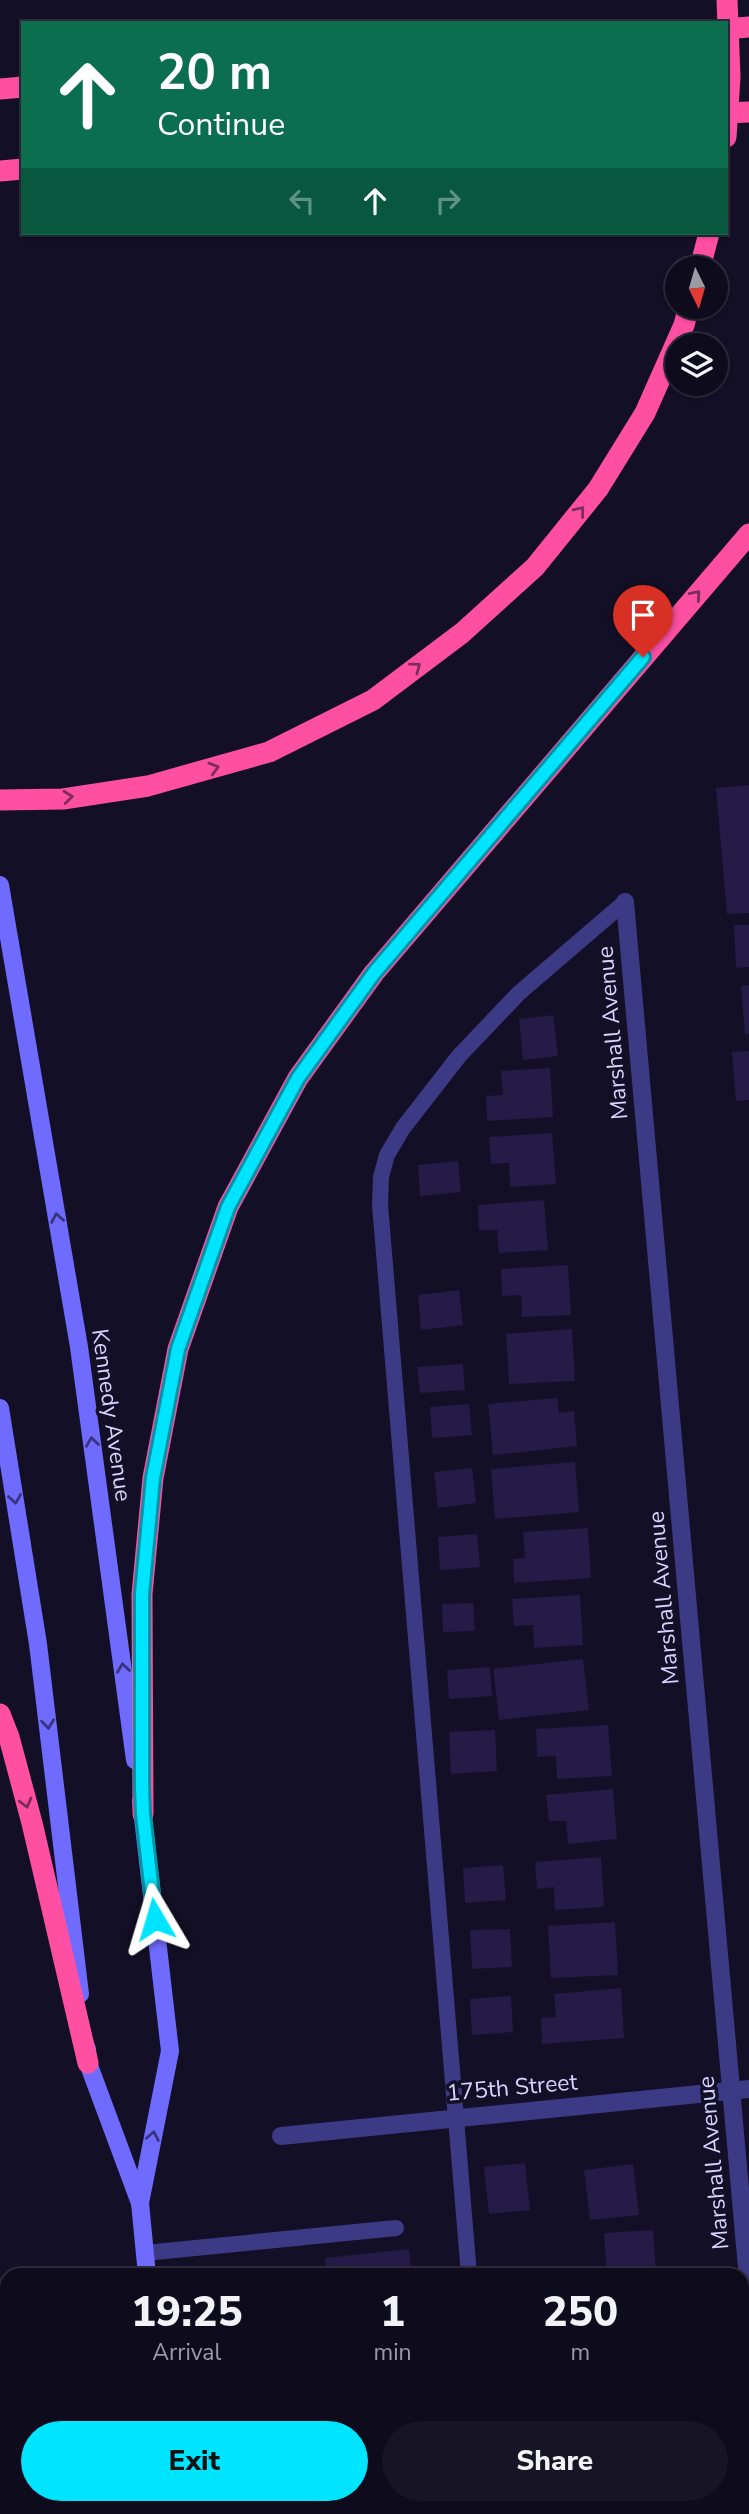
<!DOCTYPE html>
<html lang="en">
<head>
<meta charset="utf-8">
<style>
	:root { --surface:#0e0b1c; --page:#171425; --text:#f1f3f6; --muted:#9b9ba3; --line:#2e2b3b; --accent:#00e5ff }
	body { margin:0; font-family:"Nunito Sans",sans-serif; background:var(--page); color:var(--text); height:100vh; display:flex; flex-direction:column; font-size:26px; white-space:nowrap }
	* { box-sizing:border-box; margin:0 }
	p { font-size:23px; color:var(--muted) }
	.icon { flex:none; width:38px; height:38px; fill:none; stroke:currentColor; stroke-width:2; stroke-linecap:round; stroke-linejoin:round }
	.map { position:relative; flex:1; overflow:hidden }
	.panel { position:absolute; left:0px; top:2268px; width:749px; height:247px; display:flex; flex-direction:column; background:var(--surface); border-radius:21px 21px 0 0; box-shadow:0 2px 5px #0004,0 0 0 2px var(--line) }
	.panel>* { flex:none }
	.hud { position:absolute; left:21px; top:21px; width:707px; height:214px; border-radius:0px; box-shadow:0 2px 5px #0004,0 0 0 2px var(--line); background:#0b6e4f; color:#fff; overflow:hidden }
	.needle { width:46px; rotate:175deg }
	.fabs { position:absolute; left:665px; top:256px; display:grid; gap:14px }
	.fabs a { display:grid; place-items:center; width:63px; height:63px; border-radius:50%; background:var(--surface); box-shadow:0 2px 5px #0004,0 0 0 2px var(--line); font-size:35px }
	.pin { position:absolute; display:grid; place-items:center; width:60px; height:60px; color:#fff; margin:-72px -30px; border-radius:50% 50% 50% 0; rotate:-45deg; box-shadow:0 0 7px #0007 }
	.pin .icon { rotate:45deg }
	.me { position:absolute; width:77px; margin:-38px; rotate:353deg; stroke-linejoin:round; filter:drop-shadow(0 0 5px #0008) }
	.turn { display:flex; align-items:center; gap:24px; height:147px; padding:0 21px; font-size:32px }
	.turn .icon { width:91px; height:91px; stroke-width:2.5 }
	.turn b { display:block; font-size:49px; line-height:60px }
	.lanes { display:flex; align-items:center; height:66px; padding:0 21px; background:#0003; justify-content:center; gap:35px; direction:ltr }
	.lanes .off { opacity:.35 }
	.eta { display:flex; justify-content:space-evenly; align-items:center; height:119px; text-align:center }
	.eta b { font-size:42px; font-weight:800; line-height:49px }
	.action { display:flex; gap:14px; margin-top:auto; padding:14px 21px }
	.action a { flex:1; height:80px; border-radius:42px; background:var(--accent); color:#111; font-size:28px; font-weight:800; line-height:80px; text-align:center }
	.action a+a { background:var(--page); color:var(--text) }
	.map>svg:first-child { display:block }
</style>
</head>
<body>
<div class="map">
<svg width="749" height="2514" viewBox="0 0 749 2514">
	<rect width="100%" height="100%" fill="#130f26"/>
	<!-- building -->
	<g fill="#241b47">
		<polygon points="749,785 749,913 727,914 716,788"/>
		<polygon points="734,925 749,925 749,967 736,968"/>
		<polygon points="749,985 749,1034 745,1035 741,986"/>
		<polygon points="553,1015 558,1056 523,1060 519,1019"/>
		<polygon points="749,1051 749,1100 736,1101 732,1052"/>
		<polygon points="550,1068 553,1117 487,1121 486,1096 503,1095 501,1071"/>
		<polygon points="552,1133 556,1184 510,1187 509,1163 491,1164 489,1137"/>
		<polygon points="458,1161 461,1192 420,1196 418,1165"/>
		<polygon points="544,1200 548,1250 499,1253 497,1230 479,1230 478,1205"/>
		<polygon points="568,1265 571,1315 522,1317 521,1295 502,1296 501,1269"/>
		<polygon points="459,1290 463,1325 421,1330 418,1295"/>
		<polygon points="572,1329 575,1381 509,1384 506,1334"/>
		<polygon points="463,1364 465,1390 420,1393 417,1367"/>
		<polygon points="557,1398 559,1413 574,1411 577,1446 493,1455 488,1404"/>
		<polygon points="469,1404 472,1435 432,1438 430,1407"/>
		<polygon points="575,1462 579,1512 495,1519 491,1469"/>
		<polygon points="472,1468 476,1503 438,1508 434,1472"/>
		<polygon points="588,1528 591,1578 514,1583 513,1559 525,1558 523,1532"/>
		<polygon points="477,1534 480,1567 440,1570 438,1537"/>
		<polygon points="580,1595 583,1645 534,1648 533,1625 514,1626 512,1599"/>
		<polygon points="473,1603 475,1631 443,1632 442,1604"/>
		<polygon points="583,1659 589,1710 499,1720 493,1669"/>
		<polygon points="490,1667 492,1696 449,1699 447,1670"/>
		<polygon points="608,1725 612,1776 557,1779 556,1756 537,1757 536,1729"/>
		<polygon points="495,1730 497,1771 451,1774 449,1732"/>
		<polygon points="613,1789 617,1839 568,1844 566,1821 549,1821 546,1795"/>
		<polygon points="601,1857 604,1907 555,1910 554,1887 537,1889 535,1862"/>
		<polygon points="503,1865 506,1900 465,1903 463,1868"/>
		<polygon points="615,1922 618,1975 551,1978 548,1926"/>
		<polygon points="510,1929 512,1967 472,1969 470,1930"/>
		<polygon points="621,1988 624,2038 542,2044 541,2018 556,2017 554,1994"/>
		<polygon points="511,1996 513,2032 472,2035 470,1999"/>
		<polygon points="525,2163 530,2210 489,2214 484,2167"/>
		<polygon points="633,2164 639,2215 590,2220 584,2170"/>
		<polygon points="653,2230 656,2275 607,2275 604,2233"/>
		<polygon points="409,2249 412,2275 326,2275 325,2258"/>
		<polygon points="360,2508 420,2508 421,2514 361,2514"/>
		<polygon points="512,2508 556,2508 557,2514 512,2514"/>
		<polygon points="608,2508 673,2508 673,2514 609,2514"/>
	</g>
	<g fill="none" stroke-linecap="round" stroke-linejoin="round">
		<!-- lane -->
		<g stroke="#3d3a85" stroke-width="16">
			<polyline points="145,2253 396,2228"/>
			<polyline points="469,2275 380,1205 381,1177 387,1155 403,1128 459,1056 519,993 625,902"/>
			<polyline points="339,2508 339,2514"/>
			<polyline points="451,2508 452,2514"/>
			<polyline points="490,2508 490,2514"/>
		</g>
		<!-- street -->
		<g stroke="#3d3a85" stroke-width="18">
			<polyline points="625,902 749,2290"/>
			<polyline points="281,2136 749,2089"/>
			<polyline points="0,2389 7,2461"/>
			<polyline points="11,2508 12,2514"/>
		</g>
		<!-- secondary -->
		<g stroke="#6f6bff" stroke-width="18">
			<polyline points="0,885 79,1347 135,1760"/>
			<polyline points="0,1408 38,1644 80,1994"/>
			<polyline points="87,2049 88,2063 140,2203 147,2275"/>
			<polyline points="140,2203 170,2051 141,1801"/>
			<polyline points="170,2508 170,2514"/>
		</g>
		<!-- highway -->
		<g stroke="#ff4fa3" stroke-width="21">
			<polyline points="726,29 749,27"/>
			<polyline points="0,89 23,87"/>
			<polyline points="726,113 749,112"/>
			<polyline points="0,171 23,169"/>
			<polyline points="700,268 709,233"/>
			<polyline points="0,800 63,799 148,786 269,752 373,700 462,633 535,567 598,489 645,413 684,325 689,306"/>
			<polyline points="0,1714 9,1737 32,1823 88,2063"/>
			<polyline points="143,1814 142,1594 153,1478 178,1349 228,1207 298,1078 374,973 749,534"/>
		</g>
		<!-- highway-bridge -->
		<polyline stroke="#ff4fa3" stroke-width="21" points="726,137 730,77 727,0"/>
	</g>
	<!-- one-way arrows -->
	<defs><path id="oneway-chevron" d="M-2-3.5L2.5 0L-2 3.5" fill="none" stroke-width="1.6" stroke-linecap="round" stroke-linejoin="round" transform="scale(1.75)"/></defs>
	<g stroke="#7d2c5e">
		<use href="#oneway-chevron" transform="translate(580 511) rotate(-51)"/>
		<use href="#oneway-chevron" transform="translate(696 595) rotate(-49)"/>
		<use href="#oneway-chevron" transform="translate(416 667) rotate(-37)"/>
		<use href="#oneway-chevron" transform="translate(214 768) rotate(-16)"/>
		<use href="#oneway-chevron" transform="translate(68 797) rotate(-6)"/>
		<use href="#oneway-chevron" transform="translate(26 1803) rotate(75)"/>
	</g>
	<g stroke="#38347d">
		<use href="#oneway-chevron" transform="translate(57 1218) rotate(-100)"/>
		<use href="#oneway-chevron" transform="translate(92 1442) rotate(-98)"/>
		<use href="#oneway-chevron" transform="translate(15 1499) rotate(81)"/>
		<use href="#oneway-chevron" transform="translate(123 1668) rotate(-98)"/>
		<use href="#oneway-chevron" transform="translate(48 1724) rotate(83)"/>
		<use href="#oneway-chevron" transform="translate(153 2136) rotate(-79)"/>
	</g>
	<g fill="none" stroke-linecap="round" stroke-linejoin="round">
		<!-- route casing -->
		<g stroke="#0095a6" stroke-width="18">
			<polyline id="route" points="155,1919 143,1814 142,1786 142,1594 153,1478 178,1349 228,1207 298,1078 374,973 643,657"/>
		</g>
		<!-- route -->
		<use href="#route" stroke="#00e5ff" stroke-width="12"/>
	</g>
	<g text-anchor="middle" stroke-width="7" stroke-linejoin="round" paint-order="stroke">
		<!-- street labels -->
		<g font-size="23" fill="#d9d4ff" stroke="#130f26">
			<text transform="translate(612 1033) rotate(-95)" y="8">Marshall Avenue</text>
			<text transform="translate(112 1415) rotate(82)" y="8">Kennedy Avenue</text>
			<text transform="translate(663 1598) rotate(-95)" y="8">Marshall Avenue</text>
			<text transform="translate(512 2087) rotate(-5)" y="8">175th Street</text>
			<text transform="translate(713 2163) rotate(-95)" y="8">Marshall Avenue</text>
		</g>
	</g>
</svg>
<div class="fabs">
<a><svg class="needle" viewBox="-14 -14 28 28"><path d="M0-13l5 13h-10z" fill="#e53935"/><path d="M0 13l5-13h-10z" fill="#9b9ba3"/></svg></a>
<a><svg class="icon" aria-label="layers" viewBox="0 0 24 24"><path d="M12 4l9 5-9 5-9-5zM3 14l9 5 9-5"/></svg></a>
</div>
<div class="pin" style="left:643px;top:657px;background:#d93025"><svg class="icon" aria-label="arrive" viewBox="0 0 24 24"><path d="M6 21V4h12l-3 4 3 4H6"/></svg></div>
<svg class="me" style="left:155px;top:1919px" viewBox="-20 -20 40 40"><path d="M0-17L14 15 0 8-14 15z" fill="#00e5ff" stroke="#fff" stroke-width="4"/></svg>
<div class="hud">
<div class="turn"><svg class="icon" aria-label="ahead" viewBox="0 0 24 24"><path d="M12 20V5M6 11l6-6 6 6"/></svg><div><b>20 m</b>Continue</div></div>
<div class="lanes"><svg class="icon off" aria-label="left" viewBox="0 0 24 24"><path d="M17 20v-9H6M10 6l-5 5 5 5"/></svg><svg class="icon" aria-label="ahead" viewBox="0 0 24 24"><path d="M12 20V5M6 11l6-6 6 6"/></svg><svg class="icon off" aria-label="right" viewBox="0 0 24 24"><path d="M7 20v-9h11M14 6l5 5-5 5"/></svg></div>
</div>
<section class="panel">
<div class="eta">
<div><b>19:25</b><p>Arrival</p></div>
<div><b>1</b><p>min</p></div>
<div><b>250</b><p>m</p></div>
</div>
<div class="action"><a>Exit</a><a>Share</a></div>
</section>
</div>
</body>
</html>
